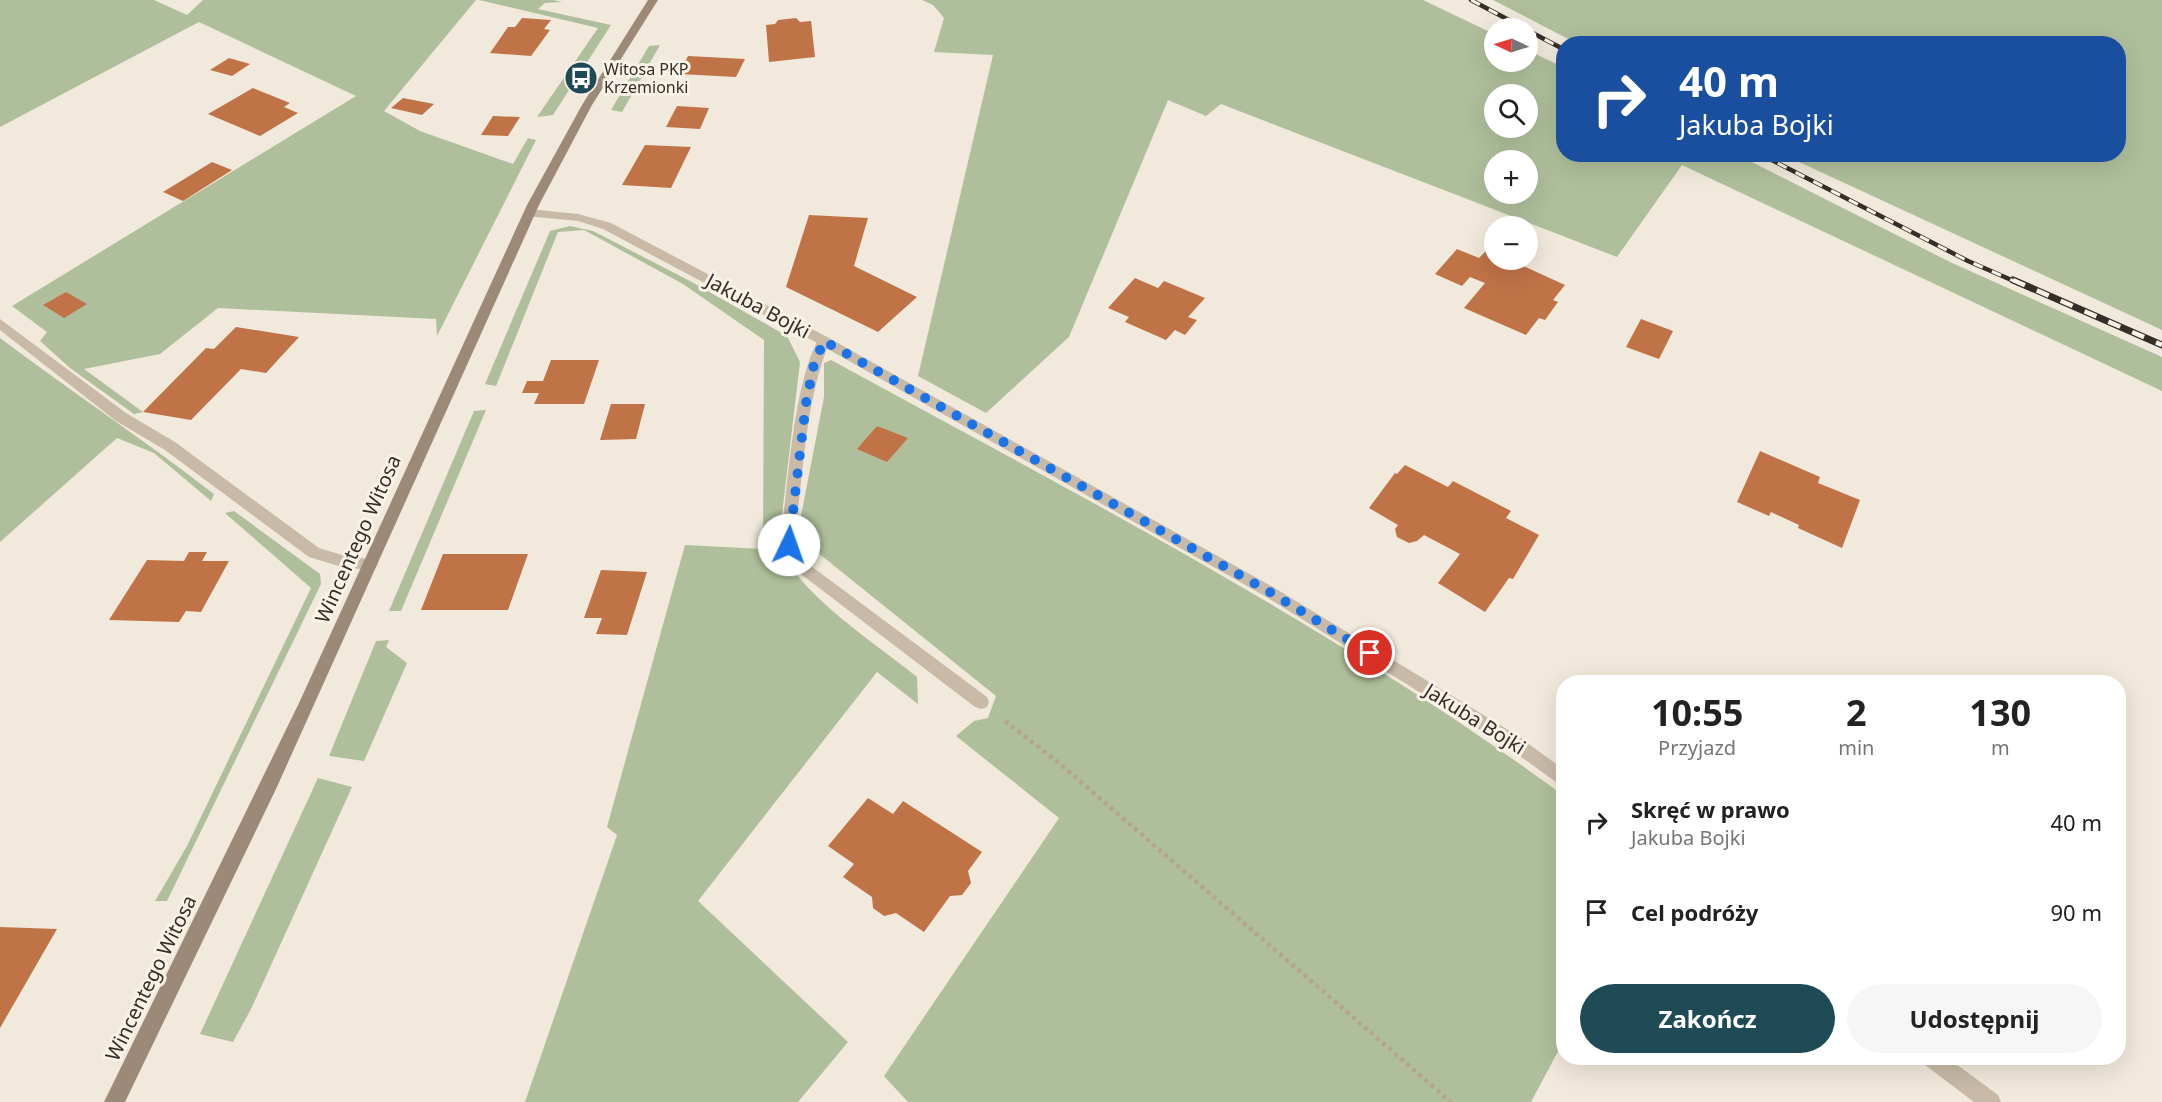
<!DOCTYPE html>
<html lang="pl">
<head>
<meta charset="utf-8">
<style>
	:root { --surface:#fff; --page:#f6f6f6; --text:#222; --muted:#767676; --accent:#1e4b55 }
	body { margin:0; font-family:"Noto Sans",sans-serif; background:var(--page); color:var(--text); height:100vh; display:flex; flex-direction:column; font-size:22px; white-space:nowrap }
	* { box-sizing:border-box; margin:0 }
	p { font-size:20px; color:var(--muted) }
	.icon { flex:none; width:33px; height:33px; fill:none; stroke:currentColor; stroke-width:2; stroke-linecap:round; stroke-linejoin:round }
	.map { position:relative; flex:1; overflow:hidden }
	.drawer { position:absolute; left:1556px; top:675px; width:570px; height:390px; display:flex; flex-direction:column; background:var(--surface); border-radius:24px; box-shadow:0 6px 24px #0002 }
	.drawer>* { flex:none }
	.top-card { position:absolute; left:1556px; top:36px; width:570px; height:126px; border-radius:24px; box-shadow:0 6px 24px #0002; background:#1a4fa0; color:#fff; overflow:hidden }
	.needle { width:39px; rotate:274deg }
	.controls { position:absolute; left:1484px; top:18px; display:grid; gap:12px }
	.controls a { display:grid; place-items:center; width:54px; height:54px; border-radius:50%; background:var(--surface); box-shadow:0 6px 24px #0002; font-size:30px }
	.pin { position:absolute; display:grid; place-items:center; width:51px; height:51px; color:#fff; margin:-26px; border:3px solid #fff; border-radius:50%; box-shadow:0 2px 6px #0007 }
	.me { position:absolute; width:66px; margin:-33px; rotate:3deg; stroke-linejoin:round; filter:drop-shadow(0 0 4px #0008) }
	.turn { display:flex; align-items:center; gap:21px; height:126px; padding:0 24px; font-size:27px }
	.turn .icon { width:78px; height:78px; stroke-width:2.5 }
	.turn b { display:block; font-size:42px; line-height:51px }
	.eta { display:flex; justify-content:space-evenly; align-items:center; height:102px; text-align:center }
	.eta b { font-size:36px; font-weight:700; line-height:42px }
	.primary-button { display:flex; gap:12px; margin-top:auto; padding:12px 24px }
	.primary-button a { flex:1; height:69px; border-radius:36px; background:var(--accent); color:#fff; font-size:24px; font-weight:700; line-height:69px; text-align:center }
	.primary-button a+a { background:var(--page); color:var(--text) }
	ul { padding:0; list-style:none }
	li { display:flex; align-items:center; gap:18px; height:90px; padding:0 24px }
	li div { flex:1 }
	li b { display:block; font-size:22px }
	li em { font-style:normal }
	.map>svg:first-child { display:block }
</style>
</head>
<body>
<div class="map">
<svg width="2162" height="1102" viewBox="0 0 2162 1102">
	<rect width="100%" height="100%" fill="#f1e9db"/>
	<!-- green -->
	<g fill="#afbf9b" fill-rule="evenodd">
		<polygon points="0,0 154,0 187,15 203,0 476,0 384,111 420,131 513,164 528,138 536,140 437,336 436,319 218,308 160,354 84,369 143,412 134,414 70,368 40,341 47,332 12,306 356,96 199,22 0,127"/>
		<polygon points="479,0 553,0 562,2 545,3 538,9 611,25 553,115 537,117 598,28"/>
		<path d="M922,0H1423L1494,34V62H1527V50L1563,67V154L1738,155L1950,262L2162,357V391L1682,165L1617,257L1221,104L1206,116L1168,100L1069,337L986,413L918,376L993,55L934,52L944,18L933,5ZM1494,94H1527V128H1494ZM1494,160H1527V194H1494Z"/>
		<polygon points="1493,0 2162,0 2162,330 1784,155 2118,154 2118,44 1576,43"/>
		<polygon points="660,45 622,112 611,110 649,46"/>
		<path d="M570,226L593,231L690,281L787,336L800,362L778,548C808,601 870,639 917,677L918,704L877,672L698,901L848,1042L798,1102H525L617,835L607,827L685,545L763,549L764,340L683,284L584,230L558,232L496,386L485,384L550,231Z"/>
		<path d="M0,338C71,391 144,440 214,494L211,501L154,453L117,438L0,542Z"/>
		<path d="M831,360C1080,496 1334,627 1563,795V1042L1531,1102H908L884,1076L1059,818L956,736L974,721L988,718L996,696L812,548L800,535L801,516L824,397V363Z"/>
		<polygon points="486,410 401,611 389,611 474,411"/>
		<polygon points="234,511 320,574 321,584 167,901 155,901 187,846 311,588 225,513"/>
		<polygon points="389,640 386,647 407,663 364,761 329,756 376,641"/>
		<polygon points="318,778 352,787 251,1009 233,1042 200,1034"/>
	</g>
	<!-- building -->
	<g fill="#c17348">
		<polygon points="522,18 551,20 544,29 550,30 531,56 490,53 508,27 515,27"/>
		<polygon points="796,18 800,22 811,21 815,57 769,62 766,25 775,24 778,20"/>
		<polygon points="688,56 745,59 736,77 679,74"/>
		<polygon points="229,58 250,64 232,76 210,70"/>
		<polygon points="253,88 290,103 284,107 298,113 260,136 208,114"/>
		<polygon points="403,98 434,104 422,115 391,108"/>
		<polygon points="677,106 709,108 700,129 666,127"/>
		<polygon points="493,116 520,117 508,136 481,135"/>
		<polygon points="645,145 691,147 671,188 622,185"/>
		<polygon points="212,162 232,170 183,201 163,192"/>
		<polygon points="809,215 868,218 854,266 917,297 878,332 786,287"/>
		<polygon points="1489,248 1494,250 1494,260 1510,260 1565,285 1553,300 1558,302 1545,320 1539,318 1526,335 1464,308 1485,283 1470,277 1462,286 1435,274 1457,249 1479,258"/>
		<polygon points="1135,278 1158,288 1164,281 1205,298 1188,317 1197,320 1185,335 1175,330 1166,340 1125,322 1129,317 1108,308"/>
		<polygon points="66,292 87,304 64,318 43,305"/>
		<polygon points="1641,319 1673,331 1659,359 1626,347"/>
		<polygon points="236,327 299,337 266,373 241,369 191,420 143,412 206,348 214,349"/>
		<polygon points="551,360 599,360 584,404 534,404 539,393 522,393 527,381 543,381"/>
		<polygon points="611,404 645,404 636,439 600,440"/>
		<polygon points="877,426 908,438 887,462 857,449"/>
		<polygon points="1760,451 1820,477 1818,483 1860,500 1842,548 1798,528 1799,525 1771,512 1769,516 1737,502"/>
		<polygon points="1405,465 1448,487 1453,481 1511,511 1506,518 1539,535 1513,579 1509,578 1485,612 1438,583 1460,554 1424,535 1417,541 1409,543 1397,537 1395,529 1398,525 1369,508 1395,473 1397,474"/>
		<polygon points="189,552 207,552 202,561 229,561 201,612 186,611 179,622 109,620 147,560 184,561"/>
		<polygon points="443,554 528,554 508,610 421,610"/>
		<polygon points="601,570 647,572 627,635 596,634 602,618 584,618"/>
		<polygon points="868,798 893,814 903,801 982,852 968,871 971,883 962,895 950,896 924,932 896,913 884,916 873,908 872,897 843,877 854,864 828,846"/>
		<polygon points="0,927 57,929 0,1028"/>
	</g>
	<g fill="none" stroke-linecap="round" stroke-linejoin="round">
		<!-- path -->
		<polyline stroke="#b4a491" stroke-width="4.5" stroke-dasharray="4 4" stroke-linecap="butt" points="1005,721 1059,763 1451,1102"/>
		<!-- lane -->
		<g fill="#c8baa7" fill-rule="evenodd">
			<polygon points="0,319 126,413 175,442 319,548 342,555 375,560 378,564 375,568 370,570 342,567 309,557 165,450 116,421 0,330"/>
			<path d="M824,337L830,341C806,398 804,466 796,527V544L807,563L987,697L989,702L987,707L981,709L975,707L797,571L782,545V527C789,474 794,383 819,338Z"/>
		</g>
		<!-- street -->
		<g fill="#c8baa7" fill-rule="evenodd">
			<polygon points="529,209 578,214 611,223 829,338 1273,587 1518,736 1563,769 1563,787 1506,746 1263,595 819,344 603,229 578,221 525,216 525,210"/>
			<polygon points="1922,1058 1948,1058 1998,1095 2001,1102 1974,1102 1925,1065"/>
		</g>
		<!-- secondary -->
		<polygon fill="#9c8978" fill-rule="evenodd" points="648,0 658,0 592,105 539,205 276,789 125,1102 104,1102 299,703 527,205 582,105"/>
		<!-- rail-far1 casing -->
		<g stroke="#352d27" stroke-width="4.5">
			<g id="rail-far1">
				<polyline points="1471,0 1524,28"/>
				<polyline points="1527,30 1563,49"/>
				<polyline points="1760,154 1968,261 2016,282"/>
			</g>
		</g>
		<!-- rail casing -->
		<g stroke="#352d27" stroke-width="7">
			<polyline id="rail" points="2013,280 2162,345"/>
		</g>
		<!-- rail-far1 -->
		<use href="#rail-far1" stroke="#f8f2e7" stroke-width="3" stroke-dasharray="10" stroke-linecap="butt"/>
		<!-- rail -->
		<use href="#rail" stroke="#f8f2e7" stroke-width="4.5" stroke-dasharray="13" stroke-linecap="butt"/>
	</g>
	<g fill="none" stroke-linecap="round" stroke-linejoin="round">
		<!-- route -->
		<polyline stroke="#1a73e8" stroke-width="10" stroke-dasharray="0 18" points="789,545 806,403 814,364 824,341 1268,591 1370,653"/>
	</g>
	<!-- icons -->
	<defs>
		<g id="bus-disc" transform="scale(1.725)"><circle r="9.5" fill="#1e4b55" stroke="#f8f2e7"/><path d="M-5-6H5V4H4V6H2V4H-2V6H-4V4H-5ZM-3.5-4V0h7V-4ZM-3.5 1.2v1.5H-2V1.2ZM2 1.2v1.5H3.5V1.2Z" fill="#fff"/></g>
	</defs>
	<g fill-rule="evenodd">
		<use href="#bus-disc" x="581" y="78"/>
	</g>
	<g text-anchor="middle" stroke-width="6" stroke-linejoin="round" paint-order="stroke">
		<!-- far-poi labels -->
		<g font-size="16" fill="#352d27" stroke="#f8f2e7" text-anchor="start">
			<text x="604" y="75">Witosa PKP<tspan x="604" dy="18">Krzemionki</tspan></text>
		</g>
		<!-- street labels -->
		<g font-size="20" fill="#352d27" stroke="#f8f2e7">
			<text transform="translate(758 306) rotate(28)" y="7">Jakuba Bojki</text>
			<text transform="translate(358 539) rotate(-66)" y="7">Wincentego Witosa</text>
			<text transform="translate(1475 719) rotate(32)" y="7">Jakuba Bojki</text>
			<text transform="translate(151 978) rotate(-64)" y="7">Wincentego Witosa</text>
		</g>
	</g>
</svg>
<div class="controls">
<a><svg class="needle" viewBox="-14 -14 28 28"><path d="M0-13l5 13h-10z" fill="#e53935"/><path d="M0 13l5-13h-10z" fill="#767676"/></svg></a>
<a><svg class="icon" aria-label="search" viewBox="0 0 24 24"><circle cx="10" cy="10" r="6"/><path d="M15 15l6 6"/></svg></a>
<a>+</a>
<a>−</a>
</div>
<div class="pin" style="left:1370px;top:653px;background:#d93025"><svg class="icon" aria-label="arrive" viewBox="0 0 24 24"><path d="M6 21V4h12l-3 4 3 4H6"/></svg></div>
<svg class="me" style="left:789px;top:545px" viewBox="-20 -20 40 40"><circle r="19" fill="#fff"/><path d="M0-13L10 11 0 6-10 11z" fill="#1a73e8"/></svg>
<div class="top-card">
<div class="turn"><svg class="icon" aria-label="right" viewBox="0 0 24 24"><path d="M7 20v-9h11M14 6l5 5-5 5"/></svg><div><b>40 m</b>Jakuba Bojki</div></div>
</div>
<section class="drawer">
<div class="eta">
<div><b>10:55</b><p>Przyjazd</p></div>
<div><b>2</b><p>min</p></div>
<div><b>130</b><p>m</p></div>
</div>
<ul>
<li><svg class="icon" aria-label="right" viewBox="0 0 24 24"><path d="M7 20v-9h11M14 6l5 5-5 5"/></svg><div><b>Skręć w prawo</b><p>Jakuba Bojki</p></div><em>40 m</em></li>
<li><svg class="icon" aria-label="arrive" viewBox="0 0 24 24"><path d="M6 21V4h12l-3 4 3 4H6"/></svg><div><b>Cel podróży</b></div><em>90 m</em></li>
</ul>
<div class="primary-button"><a>Zakończ</a><a>Udostępnij</a></div>
</section>
</div>
</body>
</html>
